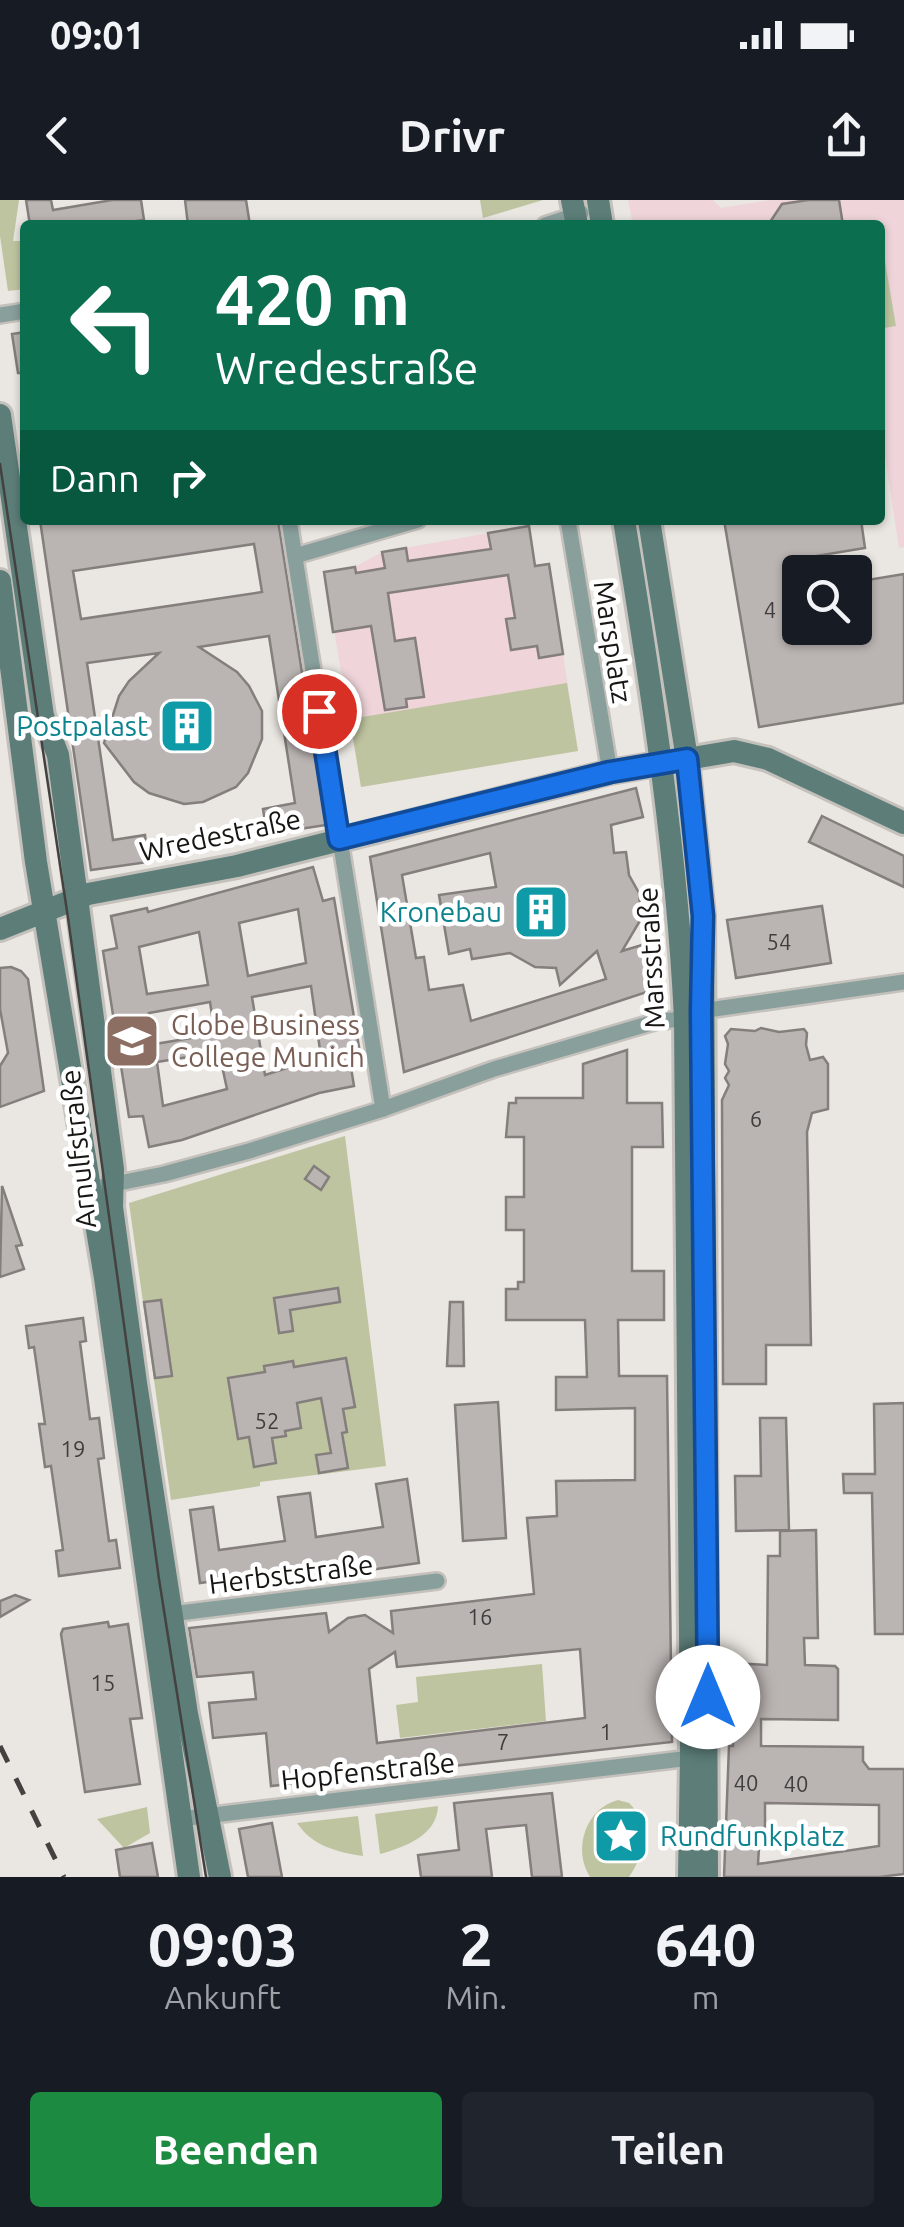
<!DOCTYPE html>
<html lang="de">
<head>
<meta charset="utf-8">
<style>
	:root { --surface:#171b24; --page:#20242c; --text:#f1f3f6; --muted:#9ea1a6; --accent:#1d8a41 }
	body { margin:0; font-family:Ubuntu,sans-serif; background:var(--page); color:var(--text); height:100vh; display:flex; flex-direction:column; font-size:38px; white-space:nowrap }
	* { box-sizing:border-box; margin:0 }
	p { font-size:32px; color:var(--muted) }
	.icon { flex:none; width:55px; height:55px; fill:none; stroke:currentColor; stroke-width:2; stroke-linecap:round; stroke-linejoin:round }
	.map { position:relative; height:1677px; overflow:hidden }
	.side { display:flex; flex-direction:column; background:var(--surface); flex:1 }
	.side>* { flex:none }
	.guide { position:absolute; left:20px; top:20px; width:865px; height:305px; border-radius:10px; box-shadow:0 2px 8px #0004; background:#0b6e4f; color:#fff; overflow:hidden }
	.fabs { position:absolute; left:782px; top:355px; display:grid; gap:20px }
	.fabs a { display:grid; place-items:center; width:90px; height:90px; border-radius:10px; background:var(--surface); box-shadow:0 2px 8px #0004; font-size:50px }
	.pin { position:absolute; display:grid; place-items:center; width:85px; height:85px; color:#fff; margin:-42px; border:5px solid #fff; border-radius:50%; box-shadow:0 2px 10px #0007 }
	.me { position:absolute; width:110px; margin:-55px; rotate:0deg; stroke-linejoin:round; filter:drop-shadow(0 0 8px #0008) }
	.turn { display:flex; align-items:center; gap:35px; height:210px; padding:0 30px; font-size:45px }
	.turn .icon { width:130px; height:130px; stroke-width:2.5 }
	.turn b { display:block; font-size:70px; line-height:85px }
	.then { display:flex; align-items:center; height:95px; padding:0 30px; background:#0003; gap:20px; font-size:38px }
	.eta { display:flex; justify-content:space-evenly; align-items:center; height:170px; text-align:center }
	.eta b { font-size:60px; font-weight:700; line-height:70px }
	.cta { display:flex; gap:20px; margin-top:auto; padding:20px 30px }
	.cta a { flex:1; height:115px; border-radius:10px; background:var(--accent); color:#fff; font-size:40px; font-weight:700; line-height:115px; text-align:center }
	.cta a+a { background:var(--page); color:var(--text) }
	.status { display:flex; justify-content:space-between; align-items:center; height:70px; padding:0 50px; background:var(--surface); direction:ltr }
	.status svg { height:28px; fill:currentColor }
	header { display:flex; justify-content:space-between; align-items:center; height:130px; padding:0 30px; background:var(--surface); font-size:45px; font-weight:700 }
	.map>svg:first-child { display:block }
</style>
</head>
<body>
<div class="status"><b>09:01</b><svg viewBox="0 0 49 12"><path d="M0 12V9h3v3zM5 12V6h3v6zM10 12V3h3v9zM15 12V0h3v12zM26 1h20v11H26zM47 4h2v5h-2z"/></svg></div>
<header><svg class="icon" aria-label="back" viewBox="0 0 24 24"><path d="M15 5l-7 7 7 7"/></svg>Drivr<svg class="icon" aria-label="share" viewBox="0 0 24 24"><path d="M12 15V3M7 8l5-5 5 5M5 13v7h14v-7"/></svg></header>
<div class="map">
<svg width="904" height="1677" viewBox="0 0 904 1677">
	<rect width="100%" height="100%" fill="#eae6e1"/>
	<!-- education -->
	<g fill="#efd5da">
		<polygon points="628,0 713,0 721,8 770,0 904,0 904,347 899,348 880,224 880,25 633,25"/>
		<polygon points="529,326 535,366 549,364 578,551 361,587 324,372 355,367 382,352"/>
	</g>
	<!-- green -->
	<g fill="#bfc4a0">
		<polygon points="0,0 19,0 13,41 25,41 25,89 8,91 0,36"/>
		<polygon points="480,0 543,0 483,18"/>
		<polygon points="880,32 896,126 884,128 880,107"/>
		<polygon points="631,320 639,320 672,523 667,525"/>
		<polygon points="567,483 578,551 361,587 350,519"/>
		<polygon points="345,936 386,1266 260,1282 260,1286 171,1300 129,1003"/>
		<polygon points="542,1464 546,1521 400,1538 396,1505 418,1502 416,1477"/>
		<path d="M618,1600L629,1603C651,1624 645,1654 629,1677H590C572,1649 586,1608 618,1600Z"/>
		<path d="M438,1606C437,1636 404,1647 380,1654L375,1614Z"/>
		<polygon points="147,1607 150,1633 124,1648 97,1619"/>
		<path d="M358,1616L363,1656C337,1652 312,1646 297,1623Z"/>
	</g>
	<!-- building -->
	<g fill="#bab4b2" stroke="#847e7c" stroke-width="2.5" fill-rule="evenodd">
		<polygon points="26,0 51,0 53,10 112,0 141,0 144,20 109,25 30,25"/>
		<polygon points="185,0 246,0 250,25 188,25"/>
		<polygon points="808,0 839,0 843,25 768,25 782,4"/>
		<polygon points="25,132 25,173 18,173 12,134"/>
		<path d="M40,320H278L326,625L267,634L263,609L295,603L269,436L199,447L237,472L249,486L262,511V539L248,573L236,587L203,602L184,604L149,593L134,582L104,543L119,496L129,481L159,453L87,463L113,640L145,635L148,662L91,670ZM254,344L262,392L81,419L73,371Z"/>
		<polygon points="724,320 861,320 865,348 786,361 791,393 800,391 800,428 855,428 855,382 904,374 904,503 759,527"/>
		<polygon points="529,326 535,366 549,364 563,454 539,458 537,446 511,450 506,419 515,418 508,375 388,393 395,441 415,438 424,497 406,499 407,507 385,510 371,426 333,432 324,372 355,367 356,373 385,368 382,352 406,348 408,361 491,349 488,333"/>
		<path d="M636,588L643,617L611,625L614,653L626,652L629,675L639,693L641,719L622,751L645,744L659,788L404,872L370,657ZM490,653L496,687L439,695L449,754L470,749L472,759L510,753L535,767L556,768L560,785L597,751L606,779L471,821L463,785L429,790L424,757L416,758L402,675Z"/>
		<polygon points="822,616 904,656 904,687 809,642"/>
		<path d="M313,667L323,701L334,698L360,853L349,855L354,886L319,893L182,940L149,947L143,916L129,917L103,751L117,748L111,716L147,708L148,712ZM298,709L306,763L248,776L239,723ZM199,732L208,785L147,794L139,747ZM311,786L321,857L265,875L252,797ZM210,802L215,834L155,844L149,813ZM219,852L227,889L163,906L157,862Z"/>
		<polygon points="822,706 831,763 736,778 727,720"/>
		<polygon points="11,767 21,771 28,779 44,891 0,907 0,866 8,853 0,809 0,768"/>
		<polygon points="761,828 779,832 804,829 807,833 806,845 810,860 823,857 828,864 828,909 812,913 807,932 811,1145 766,1145 766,1184 723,1184 722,900 729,885 725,878 729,871 725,864 728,844 725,836 731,829 755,831"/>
		<path d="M627,850V903H662L663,947H632V1071H664V1120H618L619,1176H667L672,1542L271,1586L266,1533L213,1538L209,1503L256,1499L253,1472L197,1477L189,1428L326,1413L329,1432L348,1418L365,1415L393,1433L391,1411L534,1394L527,1318L557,1316L556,1281L635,1280V1208L556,1210V1177H587L585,1120H506V1089H518V1082H524V1030H506V997H524V937H506L509,903H516V898H583V864ZM580,1449L585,1518L377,1543L369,1469L395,1452L397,1467Z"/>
		<polygon points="314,966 329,977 321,990 305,979"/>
		<polygon points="2,986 22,1045 16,1046 24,1069 0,1077"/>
		<polygon points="338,1088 340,1102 290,1110 293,1131 279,1133 274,1098"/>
		<polygon points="161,1100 172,1176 155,1178 144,1102"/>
		<polygon points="450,1102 463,1102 464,1166 447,1166"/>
		<polygon points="83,1118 86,1141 80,1142 90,1219 99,1218 104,1258 98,1259 109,1341 116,1340 120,1368 59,1376 56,1351 63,1350 51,1266 45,1267 39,1224 45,1224 34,1147 29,1148 26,1126"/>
		<polygon points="346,1158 355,1207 343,1209 347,1232 342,1233 348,1268 319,1273 316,1255 331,1253 321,1198 297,1203 301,1228 285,1231 286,1236 272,1238 276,1263 254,1267 249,1237 238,1239 228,1178 265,1172 264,1166 282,1163 293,1161 294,1167"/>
		<polygon points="498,1202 506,1338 463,1341 455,1205"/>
		<polygon points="904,1203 904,1434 875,1434 872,1293 844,1293 843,1274 875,1274 874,1204"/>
		<polygon points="760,1218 786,1218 789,1330 736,1331 735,1276 761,1276"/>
		<polygon points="407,1279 419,1363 278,1383 277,1372 200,1383 190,1310 213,1307 219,1350 285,1341 278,1297 310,1293 316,1337 383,1327 376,1284"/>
		<path d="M816,1330L818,1438H804L805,1465L835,1466L838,1469V1520L761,1519V1546L863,1547V1561L869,1569H904V1674L880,1677H724L729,1546H733L731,1463L767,1465L768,1356H780V1331ZM765,1603L879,1605V1646L758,1664L760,1630H765Z"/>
		<polygon points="15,1395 29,1400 0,1417 0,1401"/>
		<polygon points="108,1422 109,1427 128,1424 142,1518 130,1519 140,1584 85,1592 61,1434 63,1429"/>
		<polygon points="552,1593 562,1677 532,1677 526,1625 486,1629 492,1677 421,1677 418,1655 459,1650 454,1603"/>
		<polygon points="272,1623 282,1677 248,1677 239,1629"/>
		<polygon points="152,1643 158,1677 120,1677 116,1650"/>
	</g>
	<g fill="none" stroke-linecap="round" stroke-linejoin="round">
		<!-- street casing -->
		<g stroke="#c4c1bc" stroke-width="20">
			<g id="street">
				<polyline points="545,25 581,13"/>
				<polyline points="0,115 25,111"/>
				<polyline points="289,320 383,909"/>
				<polyline points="568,320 610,572"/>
				<polyline points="295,356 418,320"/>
				<polyline points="701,811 904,782"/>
				<polyline points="104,986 164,974 249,951 383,909 494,869 658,821 685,819"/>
				<polyline points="163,1415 437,1381"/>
				<polyline points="180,1619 699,1557"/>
			</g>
		</g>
		<!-- secondary casing -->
		<g stroke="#c4c1bc" stroke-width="28">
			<g id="secondary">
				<polyline points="572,0 577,25"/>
				<polyline points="598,0 602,25"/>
				<polyline points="0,215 43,516 58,555 113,969 112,1007 136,1183 187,1514 220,1677"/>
				<path d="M624,320C651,486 677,650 685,819L691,1557L689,1677"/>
				<polyline points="649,320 687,559 703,716 707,1677"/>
				<polyline points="0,381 36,662 105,1078 189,1677"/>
				<polyline points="0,729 88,694 237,666 610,572 734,551 768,559 904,623"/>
			</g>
		</g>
		<!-- street -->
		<use href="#street" stroke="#899f9c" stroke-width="15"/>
		<!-- secondary -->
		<use href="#secondary" stroke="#5c7d78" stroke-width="22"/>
		<!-- tram -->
		<polyline stroke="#444240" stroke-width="2.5" points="0,264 68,718 159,1379 206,1677"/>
		<!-- rail -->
		<polyline stroke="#444240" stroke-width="5" stroke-dasharray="18 18" stroke-linecap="butt" points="0,1546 64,1677"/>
	</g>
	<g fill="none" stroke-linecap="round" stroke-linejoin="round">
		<!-- route casing -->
		<g stroke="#114b97" stroke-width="25">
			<polyline id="route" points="319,511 339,639 610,572 687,559 703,716 701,811 708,1497"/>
		</g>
		<!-- route -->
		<use href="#route" stroke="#1a73e8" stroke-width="18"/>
	</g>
	<!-- icons -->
	<defs>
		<g id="building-square" transform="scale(2.875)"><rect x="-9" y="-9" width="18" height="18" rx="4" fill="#0f9aa8" stroke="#fff"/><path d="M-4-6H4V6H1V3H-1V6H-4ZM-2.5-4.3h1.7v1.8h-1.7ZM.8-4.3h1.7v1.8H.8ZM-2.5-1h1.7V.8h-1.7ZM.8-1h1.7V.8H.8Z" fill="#fff"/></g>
		<g id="university-square" transform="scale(2.875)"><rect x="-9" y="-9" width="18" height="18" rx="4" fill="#8d6e63" stroke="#fff"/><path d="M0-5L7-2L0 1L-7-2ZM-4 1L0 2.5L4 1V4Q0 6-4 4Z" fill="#fff"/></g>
		<g id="sight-square" transform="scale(2.875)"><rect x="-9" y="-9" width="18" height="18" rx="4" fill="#0f9aa8" stroke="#fff"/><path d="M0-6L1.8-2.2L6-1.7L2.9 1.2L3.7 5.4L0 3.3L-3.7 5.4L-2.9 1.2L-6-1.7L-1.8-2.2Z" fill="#fff"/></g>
	</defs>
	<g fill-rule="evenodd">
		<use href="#building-square" x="187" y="526"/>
		<use href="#building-square" x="541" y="712"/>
		<use href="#university-square" x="132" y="841"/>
		<use href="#sight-square" x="621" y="1636"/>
	</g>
	<g text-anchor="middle" stroke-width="9" stroke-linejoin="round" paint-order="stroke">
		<!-- number labels -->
		<g font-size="22" fill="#403e3c">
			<text x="770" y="418">4</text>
			<text x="779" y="750">54</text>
			<text x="756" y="927">6</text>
			<text x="267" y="1229">52</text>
			<text x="73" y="1257">19</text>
			<text x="480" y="1425">16</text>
			<text x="103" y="1491">15</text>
			<text x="606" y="1540">1</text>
			<text x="503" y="1550">7</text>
			<text x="746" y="1591">40</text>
			<text x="796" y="1592">40</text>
		</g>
		<!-- street labels -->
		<g font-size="28" fill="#171614" stroke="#fff">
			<text transform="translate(613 442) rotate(81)" y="10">Marsplatz</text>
			<text transform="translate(220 635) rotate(-12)" y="10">Wredestraße</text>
			<text transform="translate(651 758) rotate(-93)" y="10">Marsstraße</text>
			<text transform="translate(78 949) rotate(-96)" y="10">Arnulfstraße</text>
			<text transform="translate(291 1374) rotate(-7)" y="10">Herbststraße</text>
			<text transform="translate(368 1571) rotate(-6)" y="10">Hopfenstraße</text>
		</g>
		<!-- culture labels -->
		<g font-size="28" fill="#0d838f" stroke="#fff" text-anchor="end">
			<text x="148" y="536">Postpalast</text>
			<text x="502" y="722">Kronebau</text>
			<text x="660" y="1646" text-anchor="start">Rundfunkplatz</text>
		</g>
		<!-- education labels -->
		<g font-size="28" fill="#785e54" stroke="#fff" text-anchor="start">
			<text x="171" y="835">Globe Business<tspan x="171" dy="32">College Munich</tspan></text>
		</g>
	</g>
</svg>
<div class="fabs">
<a><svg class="icon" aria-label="search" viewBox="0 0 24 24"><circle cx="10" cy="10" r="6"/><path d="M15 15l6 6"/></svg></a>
</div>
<div class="pin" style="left:319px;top:511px;background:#d93025"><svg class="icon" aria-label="arrive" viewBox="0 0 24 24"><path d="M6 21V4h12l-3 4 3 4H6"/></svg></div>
<svg class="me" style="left:708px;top:1497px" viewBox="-20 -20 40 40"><circle r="19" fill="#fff"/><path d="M0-13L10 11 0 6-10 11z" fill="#1a73e8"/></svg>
<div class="guide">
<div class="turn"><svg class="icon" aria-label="left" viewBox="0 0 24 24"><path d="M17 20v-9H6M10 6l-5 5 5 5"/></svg><div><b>420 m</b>Wredestraße</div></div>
<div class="then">Dann<svg class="icon" aria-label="right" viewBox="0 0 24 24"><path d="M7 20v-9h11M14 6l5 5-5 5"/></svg></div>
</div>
</div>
<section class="side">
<div class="eta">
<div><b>09:03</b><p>Ankunft</p></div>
<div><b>2</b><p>Min.</p></div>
<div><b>640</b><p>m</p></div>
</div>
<div class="cta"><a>Beenden</a><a>Teilen</a></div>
</section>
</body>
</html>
